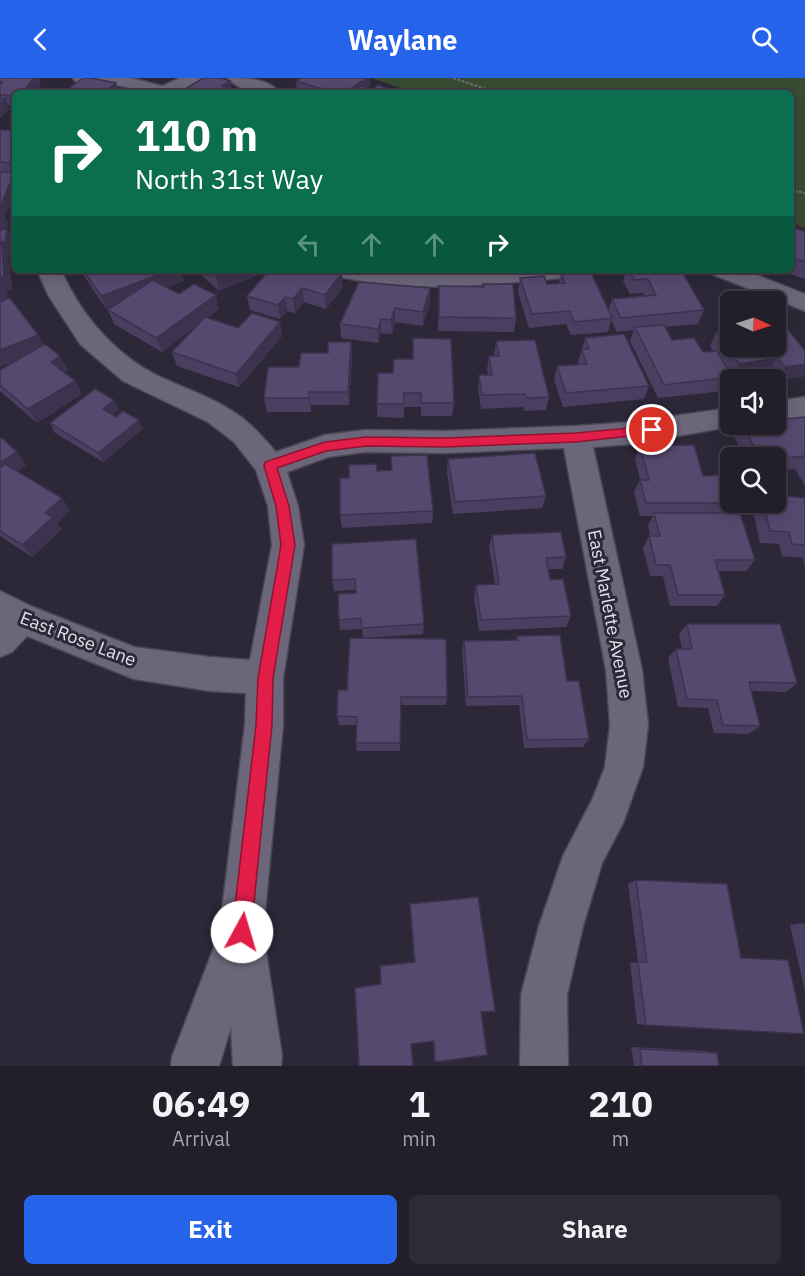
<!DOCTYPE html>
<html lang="en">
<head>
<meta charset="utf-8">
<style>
	:root { --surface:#221e2a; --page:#2e2b36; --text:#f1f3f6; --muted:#a2a2a8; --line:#3f3c47; --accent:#2563eb }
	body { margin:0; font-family:"IBM Plex Sans",sans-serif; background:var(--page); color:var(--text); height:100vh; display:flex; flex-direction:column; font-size:22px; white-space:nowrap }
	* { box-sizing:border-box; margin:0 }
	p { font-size:20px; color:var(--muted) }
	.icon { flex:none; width:33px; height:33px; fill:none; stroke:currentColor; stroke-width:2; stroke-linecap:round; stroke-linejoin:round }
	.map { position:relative; height:988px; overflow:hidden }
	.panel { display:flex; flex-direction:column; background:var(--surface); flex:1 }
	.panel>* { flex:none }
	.guide { position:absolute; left:12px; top:12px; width:782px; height:183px; border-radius:9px; box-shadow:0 3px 15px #0003,0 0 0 2px var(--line); background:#0b6e4f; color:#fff; overflow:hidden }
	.needle { width:39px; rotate:93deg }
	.controls { position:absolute; left:720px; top:213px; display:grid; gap:12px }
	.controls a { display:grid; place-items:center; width:66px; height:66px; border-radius:9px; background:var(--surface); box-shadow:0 3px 15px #0003,0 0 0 2px var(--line); font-size:30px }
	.pin { position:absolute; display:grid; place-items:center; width:51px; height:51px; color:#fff; margin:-26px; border:3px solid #fff; border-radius:50%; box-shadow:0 2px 6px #0007 }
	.me { position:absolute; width:66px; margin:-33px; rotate:6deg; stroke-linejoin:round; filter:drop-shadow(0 0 4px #0008) }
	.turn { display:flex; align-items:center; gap:21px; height:126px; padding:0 24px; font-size:27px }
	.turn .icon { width:78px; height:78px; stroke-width:2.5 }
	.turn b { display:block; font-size:42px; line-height:51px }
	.lanes { display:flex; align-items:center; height:57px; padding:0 24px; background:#0003; justify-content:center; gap:30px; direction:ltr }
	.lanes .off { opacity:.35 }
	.eta { display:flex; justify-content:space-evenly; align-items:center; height:102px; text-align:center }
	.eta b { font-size:36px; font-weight:800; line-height:42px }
	.cta { display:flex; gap:12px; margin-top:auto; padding:12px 24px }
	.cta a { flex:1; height:69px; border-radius:9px; background:var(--accent); color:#fff; font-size:24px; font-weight:800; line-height:69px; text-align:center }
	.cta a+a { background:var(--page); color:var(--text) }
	header { display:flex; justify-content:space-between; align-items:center; height:78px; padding:0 24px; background:var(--accent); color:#fff; font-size:27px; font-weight:800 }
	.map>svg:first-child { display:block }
</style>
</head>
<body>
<header><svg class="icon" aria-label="back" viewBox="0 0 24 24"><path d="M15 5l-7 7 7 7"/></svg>Waylane<svg class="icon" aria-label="search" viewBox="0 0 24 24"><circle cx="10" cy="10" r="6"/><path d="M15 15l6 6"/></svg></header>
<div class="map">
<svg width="805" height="988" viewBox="0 0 805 988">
	<rect width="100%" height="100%" fill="#2d2838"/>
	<!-- green -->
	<polygon fill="#394c31" points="371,0 805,0 805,150 791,145 790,15 415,15"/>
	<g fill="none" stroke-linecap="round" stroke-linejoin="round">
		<!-- street casing -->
		<g stroke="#4a4754" stroke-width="3">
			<g id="street">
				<path d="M73,0H131L162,8L180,0H204C200,6 194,7 188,10C161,22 141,10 114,7C101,6 88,7 76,4Z"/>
				<path d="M228,0C245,0 269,0 280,15C263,15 240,15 228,0Z"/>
				<path d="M37,192H61C79,232 105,265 142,289C169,306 202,314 229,331C248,342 261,357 276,374L325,357L365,352L445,353L576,348L632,344L730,330V346L740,347L632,366L593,369L642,592L648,647L643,689L623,745L602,785L583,848L567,917L568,988H520L521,917L539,848L563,778L593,720L605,689L610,647L606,592L564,370L445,375L365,374L328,379L287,394L298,428L304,467L283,600V647L263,854L282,978L281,988H233L231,949L219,988H171L172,979L219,856L245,647L246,615L210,613L134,601L27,558L12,574L0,579V513L33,529L134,569L210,579L250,582L272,467L268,428L256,392L234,364L208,344L123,303L80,266L48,217Z"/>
				<path d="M328,192H587L583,197L575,199C495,206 411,217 332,197Z"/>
				<polygon points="710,192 744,192 805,216 805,233 714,197"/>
				<polygon points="805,319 805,339 776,343 776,323"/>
			</g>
		</g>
		<!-- path -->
		<g stroke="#716d7b" stroke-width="2" stroke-dasharray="3 1.5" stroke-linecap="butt">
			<polyline points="453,0 498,15"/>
			<polyline points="790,112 805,115"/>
		</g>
		<!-- street -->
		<use href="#street" fill="#6c667a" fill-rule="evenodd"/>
	</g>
	<!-- wall -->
	<g fill="#4a3f60">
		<polygon points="0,0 38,0 41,6 34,15 15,15 15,27 7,27 9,31 0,40"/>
		<polygon points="296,3 371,7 367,10 372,11 402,15 305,15 297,13"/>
		<polygon points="116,5 119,14 118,15 63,15"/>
		<polygon points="0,52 15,52 15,114 5,138 8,144 7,151 14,165 13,178 8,178 9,180 12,212 7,213 7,221 43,267 68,292 64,294 75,303 82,316 37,345 0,313 0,292 14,283 0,289"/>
		<polygon points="790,149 805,153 805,201 779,192 790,192"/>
		<polygon points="81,192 180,192 184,203 167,209 179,216 219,231 207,240 238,250 282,258 239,309 177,288 172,274 197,247 162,274 114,246 108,232 110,231 107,232 84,198"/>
		<polygon points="198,192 333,192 343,209 326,231 304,224 295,235 287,233 280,241 250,232 247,218 269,192 219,213 199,195"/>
		<polygon points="626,192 681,192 704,232 698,246 665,249 672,262 703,274 713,273 710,268 716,254 805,273 805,298 776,303 769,293 732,300 725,313 658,320 630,263 634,252 617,254 611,242 608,254 571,257 566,246 529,250 518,214 520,200 547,206 559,205 561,196 608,233 612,221 644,218 643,215 630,216 623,203"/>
		<polygon points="359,204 430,224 423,248 395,244 392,256 381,255 378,265 341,260 340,246"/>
		<polygon points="483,206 516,240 514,254 438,253 439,208 483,209"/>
		<polygon points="585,260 649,308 644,321 563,329 554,302 557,288 578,287 578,285"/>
		<polygon points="496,263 549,319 546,332 524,333 523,329 481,331 478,311 479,297 488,297 487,292 489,278 494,278"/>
		<polygon points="351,264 352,278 349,327 311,327 311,334 267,334 264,320 299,289"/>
		<polygon points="378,295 454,325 452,338 421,338 421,329 404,329 404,340 377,339"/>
		<polygon points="114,322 119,331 112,337 143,351 103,384 55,355 50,345"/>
		<polygon points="805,339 805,408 795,391 776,393 776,380 745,380 734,358 741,346 776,346"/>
		<polygon points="0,361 17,374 26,387 17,393 70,432 57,445 62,451 32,479 0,458"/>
		<polygon points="640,368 703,398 728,425 721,435 755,482 746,493 719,493 725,517 717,528 670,528 663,498 650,498 643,470 649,458 650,458 648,447 653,438 640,438 634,414 640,402 635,381"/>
		<polygon points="391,378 433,433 432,445 342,450 340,437 349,400 377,393 391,392"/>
		<polygon points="448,381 546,418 542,430 453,436 447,394"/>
		<polygon points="805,420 805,490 803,480 782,478 779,466 760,465 752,428 755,424 776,424"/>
		<polygon points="492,457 566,479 562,491 548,491 550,502 571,538 566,549 479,553 474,518 476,507 495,506 489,469"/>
		<polygon points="332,466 424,546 423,556 363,560 362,551 340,552 339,542 356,515 355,512 334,513 332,502"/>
		<polygon points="687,546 797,605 786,614 751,613 760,648 749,656 714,655 708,630 678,629 668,580 676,571 682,571 679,556"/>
		<polygon points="517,558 567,603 589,661 583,669 524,670 519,627 466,628 462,573 464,563 516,562"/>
		<polygon points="347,612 447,619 446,627 401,627 400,673 357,673 356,665 357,647 339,647 337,638"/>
		<polygon points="636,802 727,806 646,947 637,946 630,885 638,884 628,806"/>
		<polygon points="410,826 481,934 435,984 434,981 433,963 411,966 381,906 414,884"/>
		<polygon points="805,845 805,914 790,847"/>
		<polygon points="631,969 705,973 717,975 719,988 634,988"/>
	</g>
	<!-- shaded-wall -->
	<g fill="#3c334e">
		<polygon points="34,0 38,0 41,6 34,15 22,15"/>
		<polygon points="367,0 370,0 371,7 359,15 344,15"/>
		<polygon points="230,3 232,12 222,8"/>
		<polygon points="116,5 119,14 118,15 107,15 106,13"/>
		<polygon points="5,21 9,31 0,40 0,26"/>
		<polygon points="15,94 15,114 5,138 8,144 7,151 14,165 13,178 8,178 9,180 12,212 7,213 8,226 0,228 0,129"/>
		<polygon points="171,192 180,192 184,203 107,232 101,218"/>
		<polygon points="233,192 270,192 219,213 216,199"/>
		<polygon points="342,195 343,209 326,231 325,217"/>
		<polygon points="302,210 304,224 295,235 293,221"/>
		<polygon points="430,210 430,224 423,248 423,234"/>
		<polygon points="216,217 219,231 162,274 156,260"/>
		<polygon points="285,219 287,233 280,241 278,227"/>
		<polygon points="395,230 395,244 392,256 391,242"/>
		<polygon points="381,241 381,255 378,265 378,251"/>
		<polygon points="280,244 282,258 239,309 236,296"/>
		<polygon points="38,257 45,270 0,289 0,272"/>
		<polygon points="351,264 352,278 349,327 348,314"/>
		<polygon points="60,278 68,292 59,297 51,284"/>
		<polygon points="777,280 769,293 732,300 739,286"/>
		<polygon points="805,286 805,298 776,303 785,289"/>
		<polygon points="75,303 82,316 37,345 28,331"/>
		<polygon points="309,314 311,327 311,334 309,320"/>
		<polygon points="114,322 119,331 107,341 103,331"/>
		<polygon points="139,342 143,351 103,384 98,375"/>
		<polygon points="17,374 26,387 0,404 0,385"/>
		<polygon points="62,420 70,432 57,445 62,451 32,479 22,467 45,435"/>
	</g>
	<!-- building -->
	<g fill="#564970" stroke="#3c334e" stroke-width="1.5">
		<polygon points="0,0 34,0 22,15 15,15 15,18 0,17 0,7 3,4 0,4"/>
		<polygon points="83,0 91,0 116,5 106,13 100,11 95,15 63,15"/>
		<polygon points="203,0 221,0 230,3 222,8 234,11 230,14 232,15 179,15"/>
		<polygon points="301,0 367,0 344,15 335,15 296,3"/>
		<polygon points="378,7 402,15 350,15 361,8 372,11"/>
		<polygon points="0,21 5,21 0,26"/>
		<polygon points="0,52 15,52 15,85 0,84"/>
		<polygon points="0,94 15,94 0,129"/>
		<polygon points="790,149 805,153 805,184 790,179"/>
		<polygon points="7,151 5,164 0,164 0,152"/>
		<polygon points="2,166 4,198 0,199 0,167"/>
		<polygon points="83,192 171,192 101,218"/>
		<polygon points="208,192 233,192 216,199"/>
		<polygon points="269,192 333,192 342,195 325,217 302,210 293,221 285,219 278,227 247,218"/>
		<polygon points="629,192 681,192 704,232 621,240 612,221 656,217 648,201 634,202"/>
		<polygon points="591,194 612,240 574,244 570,233 532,236 520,200 544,198 547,206 565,205 561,196"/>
		<polygon points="153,202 179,216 194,206 216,217 156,260 108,232"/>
		<polygon points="359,204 430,210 423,234 395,230 391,242 381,241 378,251 340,246"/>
		<polygon points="483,206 513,206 516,240 439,239 439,208 484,209"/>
		<polygon points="10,220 38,257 0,272 0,224"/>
		<polygon points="252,235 280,244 236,296 172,274 205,239 238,250"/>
		<polygon points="782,244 805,273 805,286 785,289 777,280 739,286 716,254 730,252 730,268 776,268 776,245"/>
		<polygon points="664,247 672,262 694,260 703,274 717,273 732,299 664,307 635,249"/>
		<polygon points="624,256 649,308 566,315 557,288 587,286 581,271 589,271 585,260"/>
		<polygon points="413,260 451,261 454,325 421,325 421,315 404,315 404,326 377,326 378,295 393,295 394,281 413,281"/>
		<polygon points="535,262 549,319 527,320 525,316 482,317 479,297 492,297 489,278 499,278 496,263"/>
		<polygon points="328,264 351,264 348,314 309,314 309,320 264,320 268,289 299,289 301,275 328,275"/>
		<polygon points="45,266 60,278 51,284 75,303 28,331 0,307 0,292"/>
		<polygon points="95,311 114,322 103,331 116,339 123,333 139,342 98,375 50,345"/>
		<polygon points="805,339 805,378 776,381 776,380 760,380 742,346 776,346 776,342"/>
		<polygon points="2,360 17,374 0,385 0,361"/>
		<polygon points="694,367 703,398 719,397 728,425 646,425 640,402 649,402 640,368"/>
		<polygon points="535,375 546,418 455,424 448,381"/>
		<polygon points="427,377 433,433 340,437 340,400 349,400 349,387 376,386 377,393 392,392 391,378"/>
		<polygon points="5,386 62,420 45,435 53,439 22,467 0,453 0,390"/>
		<polygon points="776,417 805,420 805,467 792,466 789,454 770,453 763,424 776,424"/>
		<polygon points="654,435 740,435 755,482 715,482 725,517 678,517 670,487 656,487 649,458 660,458"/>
		<polygon points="561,454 566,479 546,480 550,502 563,501 571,538 481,542 476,507 499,506 492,457"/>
		<polygon points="416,461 424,546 362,550 361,540 339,542 338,516 356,515 355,501 332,502 332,466"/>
		<polygon points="687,546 780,546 797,605 749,604 760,648 723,647 717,622 687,621 676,571 692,571"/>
		<polygon points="560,557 567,603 579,603 589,661 527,662 522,618 468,619 464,563 518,562 517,558"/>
		<polygon points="350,560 446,561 447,619 401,619 400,665 356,665 357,639 337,638 338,612 347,612"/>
		<polygon points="636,802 727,806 741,880 788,882 804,956 646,947 638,884 647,884"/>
		<polygon points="478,819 495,933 481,934 487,977 435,984 434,963 411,966 413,988 359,988 355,910 381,906 380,888 415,884 410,826"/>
		<polygon points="640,971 717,975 719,988 642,988"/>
	</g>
	<!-- route -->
	<polygon fill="#e11d48" stroke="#92132f" stroke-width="1.5" points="652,348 656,349 656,355 576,364 445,369 366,368 326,373 277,390 289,428 295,467 273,600 272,647 251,854 248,861 242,863 235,861 232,854 256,647 258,600 281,467 276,428 264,388 265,384 325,364 366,359 445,360 576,355"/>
	<g text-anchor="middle" stroke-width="6" stroke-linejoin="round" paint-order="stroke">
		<!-- street labels -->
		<g font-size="18" fill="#e2dfea" stroke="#2d2838">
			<text transform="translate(610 536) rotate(79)" y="6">East Marlette Avenue</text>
			<text transform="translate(78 561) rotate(21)" y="6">East Rose Lane</text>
		</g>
	</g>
</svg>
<div class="controls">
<a><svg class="needle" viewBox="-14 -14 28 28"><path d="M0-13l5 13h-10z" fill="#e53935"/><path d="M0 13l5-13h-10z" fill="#a2a2a8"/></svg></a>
<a><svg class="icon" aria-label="sound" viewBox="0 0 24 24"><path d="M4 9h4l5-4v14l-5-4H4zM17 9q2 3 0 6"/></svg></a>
<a><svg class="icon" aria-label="search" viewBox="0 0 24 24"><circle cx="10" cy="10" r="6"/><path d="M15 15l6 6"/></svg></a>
</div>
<div class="pin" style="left:652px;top:352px;background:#d93025"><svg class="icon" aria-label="arrive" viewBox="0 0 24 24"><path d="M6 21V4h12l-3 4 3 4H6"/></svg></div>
<svg class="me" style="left:242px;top:854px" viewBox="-20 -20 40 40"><circle r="19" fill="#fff"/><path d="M0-13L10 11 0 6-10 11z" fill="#e11d48"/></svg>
<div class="guide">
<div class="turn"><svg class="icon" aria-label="right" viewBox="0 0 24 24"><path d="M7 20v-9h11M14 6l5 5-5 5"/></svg><div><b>110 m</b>North 31st Way</div></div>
<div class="lanes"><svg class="icon off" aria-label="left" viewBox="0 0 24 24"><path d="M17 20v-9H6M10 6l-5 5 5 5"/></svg><svg class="icon off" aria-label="ahead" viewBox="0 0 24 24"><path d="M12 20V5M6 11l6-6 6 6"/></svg><svg class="icon off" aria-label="ahead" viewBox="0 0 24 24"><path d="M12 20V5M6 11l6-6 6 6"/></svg><svg class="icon" aria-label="right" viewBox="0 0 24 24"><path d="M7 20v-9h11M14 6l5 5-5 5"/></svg></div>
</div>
</div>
<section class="panel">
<div class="eta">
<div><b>06:49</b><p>Arrival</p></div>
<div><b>1</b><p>min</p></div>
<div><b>210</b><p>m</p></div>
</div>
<div class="cta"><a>Exit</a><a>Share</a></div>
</section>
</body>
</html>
